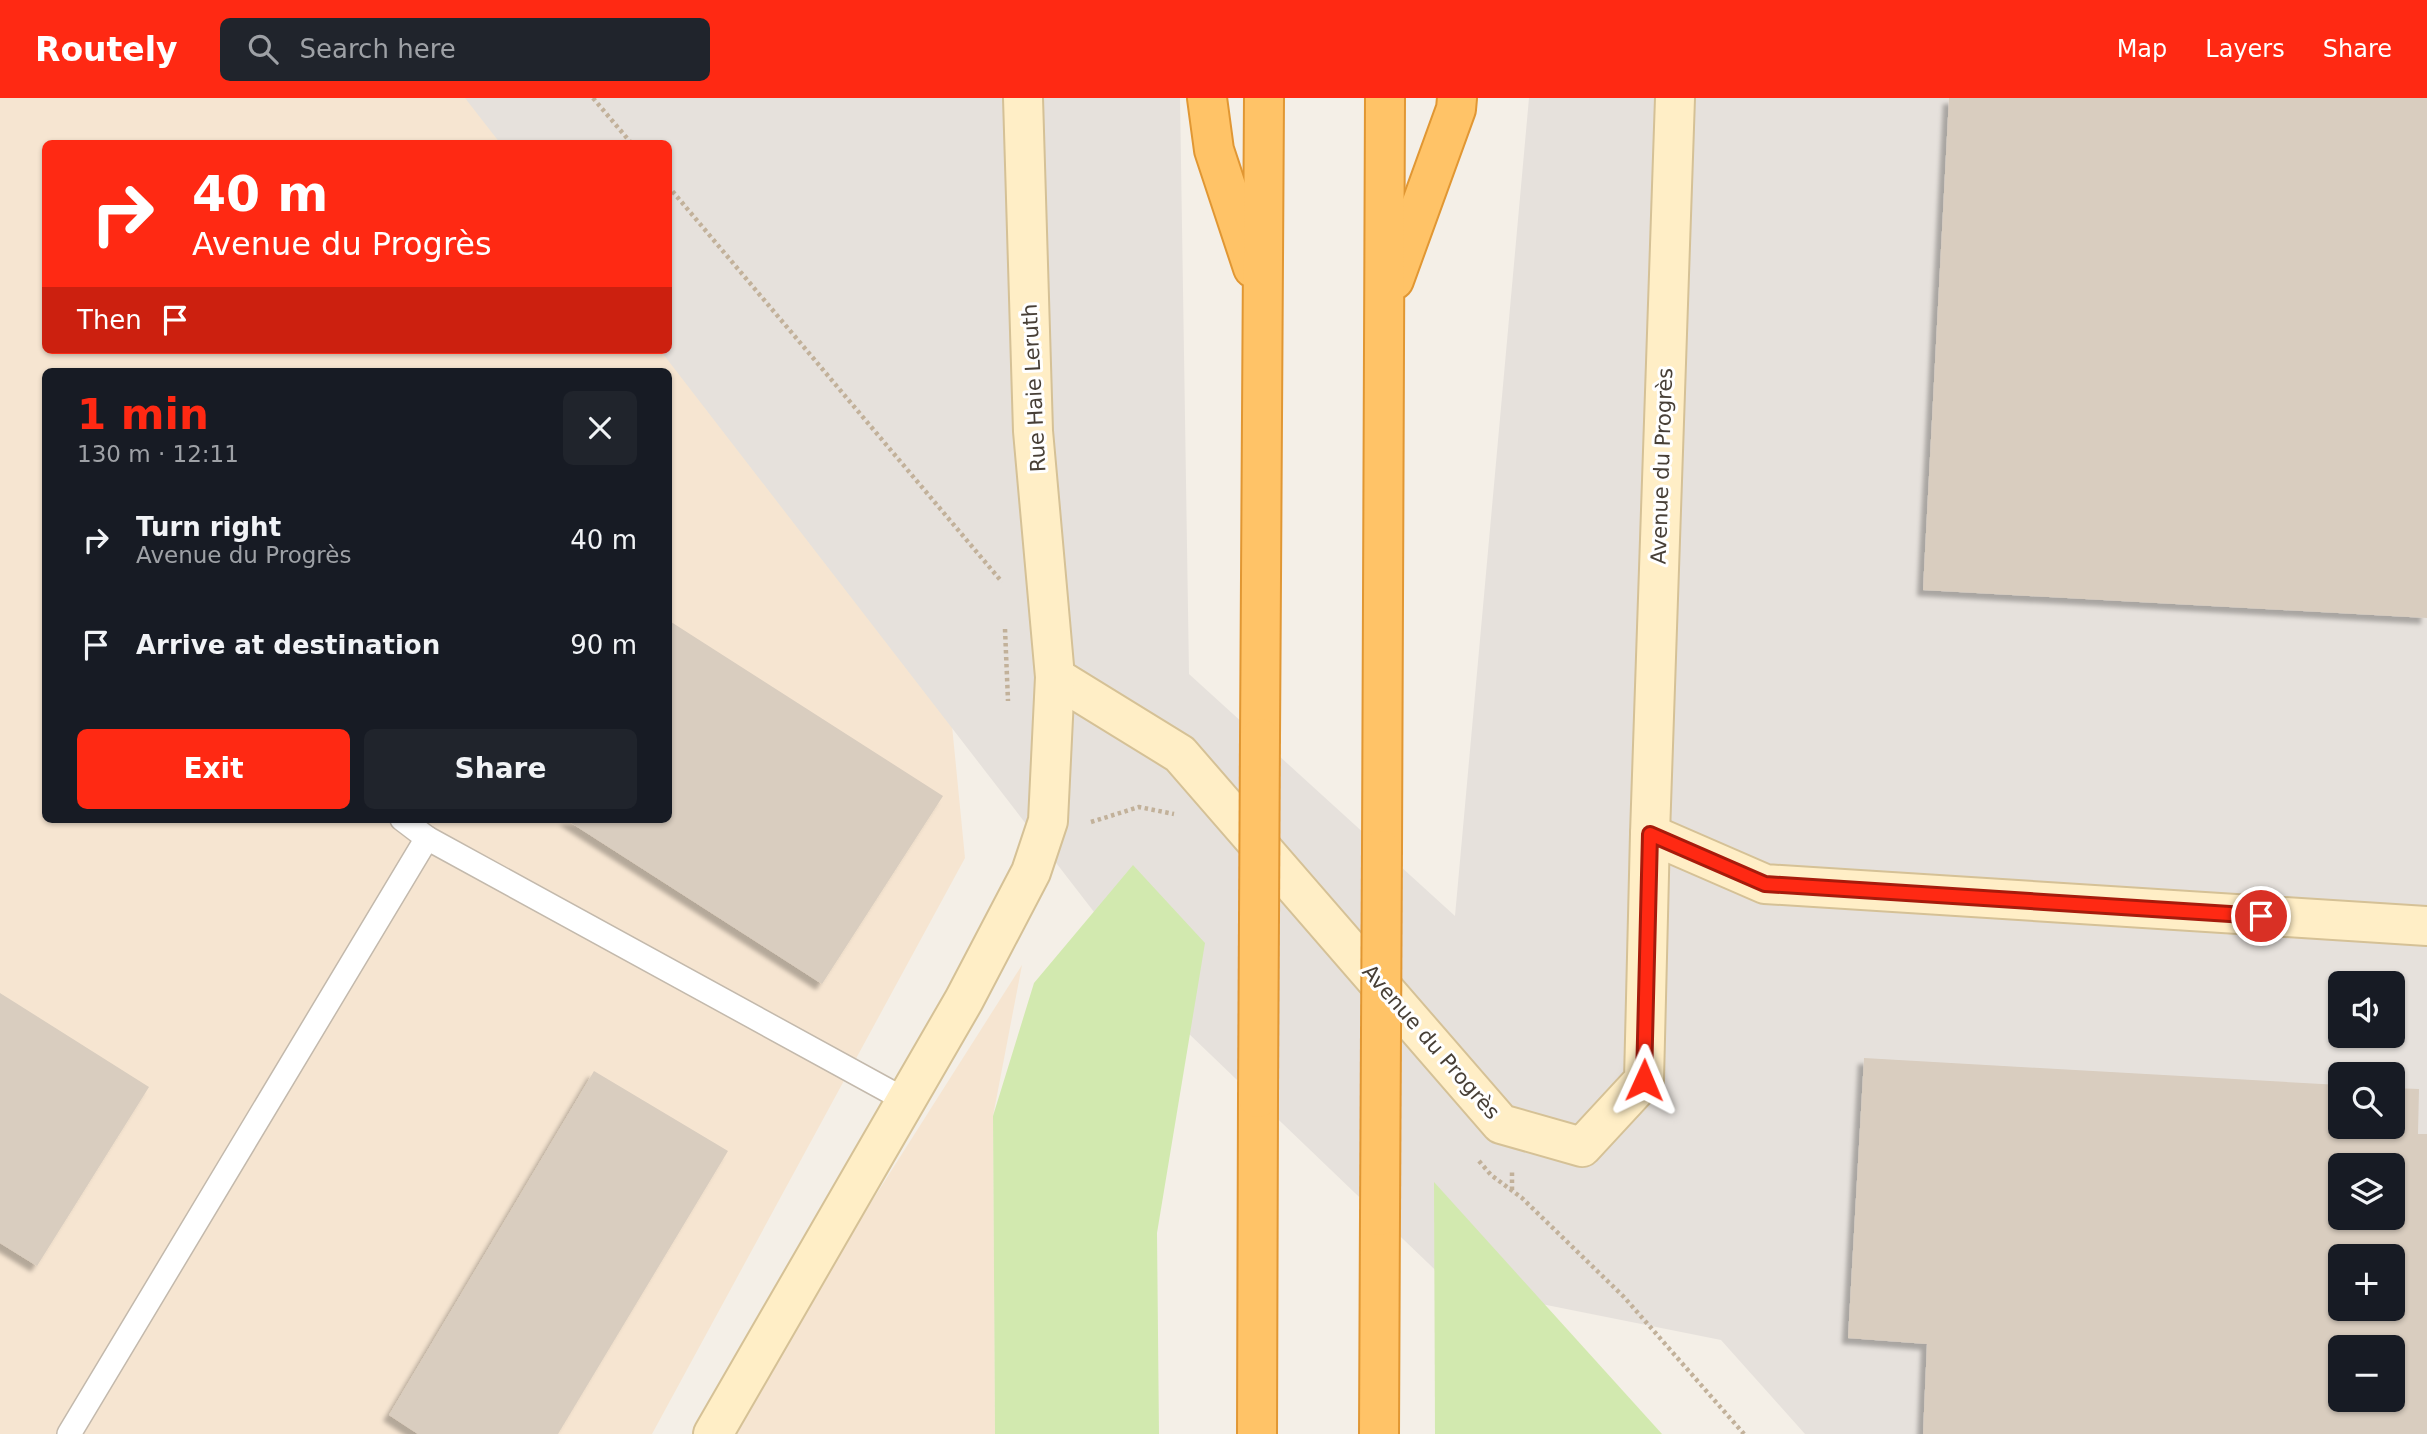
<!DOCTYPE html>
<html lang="en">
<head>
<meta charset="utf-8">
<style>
	:root { --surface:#171b24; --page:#20242c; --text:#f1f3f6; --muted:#9ea1a6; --accent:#ff2913 }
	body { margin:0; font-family:"DejaVu Sans",sans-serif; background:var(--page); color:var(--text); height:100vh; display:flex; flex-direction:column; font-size:26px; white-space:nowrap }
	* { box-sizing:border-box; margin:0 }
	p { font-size:23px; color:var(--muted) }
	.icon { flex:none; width:38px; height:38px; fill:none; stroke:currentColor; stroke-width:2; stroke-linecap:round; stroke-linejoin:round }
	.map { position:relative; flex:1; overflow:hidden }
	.details { position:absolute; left:42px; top:270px; width:630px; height:455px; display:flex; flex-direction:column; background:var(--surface); border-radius:10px; box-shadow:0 2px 5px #0004 }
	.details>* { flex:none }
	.banner { position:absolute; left:42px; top:42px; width:630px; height:214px; border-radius:10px; box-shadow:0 2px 5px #0004; background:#ff2913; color:#fff; overflow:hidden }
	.tools { position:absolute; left:2328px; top:873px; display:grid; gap:14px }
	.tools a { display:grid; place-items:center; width:77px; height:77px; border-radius:10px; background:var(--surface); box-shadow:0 2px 5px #0004; font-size:35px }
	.pin { position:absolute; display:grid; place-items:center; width:60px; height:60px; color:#fff; margin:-30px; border:4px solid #fff; border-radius:50%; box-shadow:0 2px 7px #0007 }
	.me { position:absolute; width:77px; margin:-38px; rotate:1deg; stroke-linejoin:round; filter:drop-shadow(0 0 5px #0008) }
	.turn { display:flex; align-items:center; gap:24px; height:147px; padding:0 35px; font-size:32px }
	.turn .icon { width:91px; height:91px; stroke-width:2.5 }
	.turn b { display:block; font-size:49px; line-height:60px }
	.then { display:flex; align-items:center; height:66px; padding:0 35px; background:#0003; gap:14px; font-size:26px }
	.round { display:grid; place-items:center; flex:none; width:74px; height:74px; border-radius:10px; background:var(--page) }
	.headline { display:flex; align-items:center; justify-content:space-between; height:119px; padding:0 35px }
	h1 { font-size:42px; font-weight:800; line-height:52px; color:var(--accent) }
	.cta { display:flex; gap:14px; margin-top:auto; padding:14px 35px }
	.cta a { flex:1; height:80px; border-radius:10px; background:var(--accent); color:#fff; font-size:28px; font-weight:800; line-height:80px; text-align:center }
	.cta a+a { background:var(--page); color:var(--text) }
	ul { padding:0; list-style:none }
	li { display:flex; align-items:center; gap:21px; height:105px; padding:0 35px }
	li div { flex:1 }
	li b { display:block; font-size:26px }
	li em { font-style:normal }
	header { display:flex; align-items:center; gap:42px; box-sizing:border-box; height:98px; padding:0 35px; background:var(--accent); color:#fff }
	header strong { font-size:33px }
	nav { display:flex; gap:38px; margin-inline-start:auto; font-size:24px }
	.search { width:490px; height:63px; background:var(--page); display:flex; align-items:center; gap:18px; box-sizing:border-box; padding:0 24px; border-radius:10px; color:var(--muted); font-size:26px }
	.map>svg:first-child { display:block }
</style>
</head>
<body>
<header>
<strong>Routely</strong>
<div class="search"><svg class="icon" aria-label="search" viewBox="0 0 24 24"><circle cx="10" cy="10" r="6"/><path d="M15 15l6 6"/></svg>Search here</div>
<nav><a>Map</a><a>Layers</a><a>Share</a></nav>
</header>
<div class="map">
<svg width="2427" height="1336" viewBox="0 0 2427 1336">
	<defs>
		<filter id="shadow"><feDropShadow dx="-6" dy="6" stdDeviation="2" flood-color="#0004"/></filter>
	</defs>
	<rect width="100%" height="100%" fill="#f4efe7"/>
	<!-- commercial -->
	<g fill="#f6e5d1" fill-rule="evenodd">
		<path d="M0,0H504L541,45L46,46V252H668L943,536L965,760L652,1336H0ZM46,273H668V721H46Z"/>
		<polygon points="1022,867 993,1018 995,1336 724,1336"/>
	</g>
	<!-- industrial -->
	<path fill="#e6e1dc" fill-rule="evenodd" d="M465,0H1180L1189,576L1455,818L1529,0H2427V1336H1805L1721,1242L1452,1188L1186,933L660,252H668V46L500,45ZM2340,886H2392V938H2340ZM2340,976H2392V1029H2340ZM2340,1068H2392V1120H2340ZM2340,1158H2392V1211H2340ZM2340,1250H2392V1302H2340Z"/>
	<!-- green -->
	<g fill="#d2e9af">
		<polygon points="1133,767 1205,845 1157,1135 1159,1336 995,1336 993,1018 1034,885"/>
		<polygon points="1434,1084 1662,1336 1435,1336"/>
	</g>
	<!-- building -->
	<g fill="#d9cdbf" fill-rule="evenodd" filter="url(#shadow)">
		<polygon points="1949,0 2427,0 2427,520 1923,492"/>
		<polygon points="668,522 943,698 822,886 565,721 668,721"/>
		<polygon points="0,895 149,989 37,1168 0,1145"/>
		<path d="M1864,960L2340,987V1029H2392V990L2419,991L2418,1036H2427V1336H1923L1927,1246L1848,1240ZM2340,1068H2392V1120H2340ZM2340,1158H2392V1211H2340ZM2340,1250H2392V1302H2340Z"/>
		<polygon points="594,973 728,1053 558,1336 418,1336 389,1317"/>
	</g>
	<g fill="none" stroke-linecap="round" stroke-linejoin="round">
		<!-- lane casing -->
		<g stroke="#c3b9ac" stroke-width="26">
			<g id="lane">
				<polyline points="402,721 427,740"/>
				<polyline points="69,1336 427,740 907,1003"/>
			</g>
		</g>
		<!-- secondary casing -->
		<g stroke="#d5c196" stroke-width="42">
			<g id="secondary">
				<polyline points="1055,579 1180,656 1501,1026 1582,1049 1644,982 1650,736 1675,0"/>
				<polyline points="1650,736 1765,786 2427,828"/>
				<polyline points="713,1336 964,902 1031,774 1048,723 1055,579 1033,333 1023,0"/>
			</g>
		</g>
		<!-- highway casing -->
		<g stroke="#e19733" stroke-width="42">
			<g id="highway">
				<polyline points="1207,0 1214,52 1253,170"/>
				<polyline points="1394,182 1456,11 1457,0"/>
				<polyline points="1260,640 1264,0"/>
				<polyline points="1382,752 1385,0"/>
				<polyline points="1257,1336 1258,1000"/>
				<polyline points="1379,1336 1380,1118"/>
			</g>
		</g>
		<!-- path -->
		<g stroke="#c2b19a" stroke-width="4.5" stroke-dasharray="3.5 3.5" stroke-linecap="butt">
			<polyline points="593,0 632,46"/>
			<polyline points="668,88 1002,484"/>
			<polyline points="1005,531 1008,603"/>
			<polyline points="1091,724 1139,709 1174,716"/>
			<polyline points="1479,1063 1491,1077 1522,1100 1624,1199 1744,1336"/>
			<polyline points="1512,1092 1512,1073"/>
		</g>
		<!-- lane -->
		<use href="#lane" stroke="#fff" stroke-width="23"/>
		<!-- secondary -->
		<use href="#secondary" stroke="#ffeec6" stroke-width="38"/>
		<!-- highway -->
		<use href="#highway" stroke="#ffc367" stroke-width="38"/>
		<!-- highway-bridge casing -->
		<g stroke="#e19733" stroke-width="42" stroke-linecap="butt">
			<g id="highway-bridge">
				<polyline points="1258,1000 1260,640"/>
				<polyline points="1380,1118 1382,752"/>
			</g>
		</g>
		<!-- highway-bridge -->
		<use href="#highway-bridge" stroke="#ffc367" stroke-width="38"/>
	</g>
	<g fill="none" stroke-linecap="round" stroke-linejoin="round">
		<!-- route casing -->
		<g stroke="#a61b0c" stroke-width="18">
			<polyline id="route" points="1644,982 1650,736 1765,786 2261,818"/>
		</g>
		<!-- route -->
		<use href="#route" stroke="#ff2913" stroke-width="12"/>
	</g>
	<g text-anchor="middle" stroke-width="6" stroke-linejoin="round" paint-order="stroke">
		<!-- street labels -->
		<g font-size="21" fill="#473f36" stroke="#fff">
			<text transform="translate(1034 290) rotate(-93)" y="7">Rue Haie Leruth</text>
			<text transform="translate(1662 368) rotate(-88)" y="7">Avenue du Progrès</text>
			<text transform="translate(1431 944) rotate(49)" y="7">Avenue du Progrès</text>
		</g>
	</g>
</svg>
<div class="tools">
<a><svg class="icon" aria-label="sound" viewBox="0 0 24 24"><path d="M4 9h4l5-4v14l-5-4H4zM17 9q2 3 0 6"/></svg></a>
<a><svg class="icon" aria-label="search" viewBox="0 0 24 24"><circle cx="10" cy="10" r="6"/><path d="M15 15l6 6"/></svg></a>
<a><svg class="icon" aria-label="layers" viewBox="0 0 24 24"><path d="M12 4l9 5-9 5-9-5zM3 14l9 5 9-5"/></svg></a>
<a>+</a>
<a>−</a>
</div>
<div class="pin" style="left:2261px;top:818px;background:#d93025"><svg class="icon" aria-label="arrive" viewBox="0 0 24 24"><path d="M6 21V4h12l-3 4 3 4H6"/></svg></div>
<svg class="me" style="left:1644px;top:982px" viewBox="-20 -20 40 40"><path d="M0-17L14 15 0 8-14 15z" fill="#ff2913" stroke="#fff" stroke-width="4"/></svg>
<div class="banner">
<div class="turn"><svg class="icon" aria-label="right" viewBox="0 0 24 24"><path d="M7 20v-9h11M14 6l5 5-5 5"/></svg><div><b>40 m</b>Avenue du Progrès</div></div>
<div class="then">Then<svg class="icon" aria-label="arrive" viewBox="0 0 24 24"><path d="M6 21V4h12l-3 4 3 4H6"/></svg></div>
</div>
<section class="details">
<div class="headline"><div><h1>1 min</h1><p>130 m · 12:11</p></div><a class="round"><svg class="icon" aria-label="close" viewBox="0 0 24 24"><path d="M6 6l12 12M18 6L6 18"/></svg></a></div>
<ul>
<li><svg class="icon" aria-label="right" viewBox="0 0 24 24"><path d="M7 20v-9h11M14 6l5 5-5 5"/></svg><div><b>Turn right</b><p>Avenue du Progrès</p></div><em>40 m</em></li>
<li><svg class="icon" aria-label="arrive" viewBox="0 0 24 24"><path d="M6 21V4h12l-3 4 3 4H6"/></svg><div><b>Arrive at destination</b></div><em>90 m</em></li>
</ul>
<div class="cta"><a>Exit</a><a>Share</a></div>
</section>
</div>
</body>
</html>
